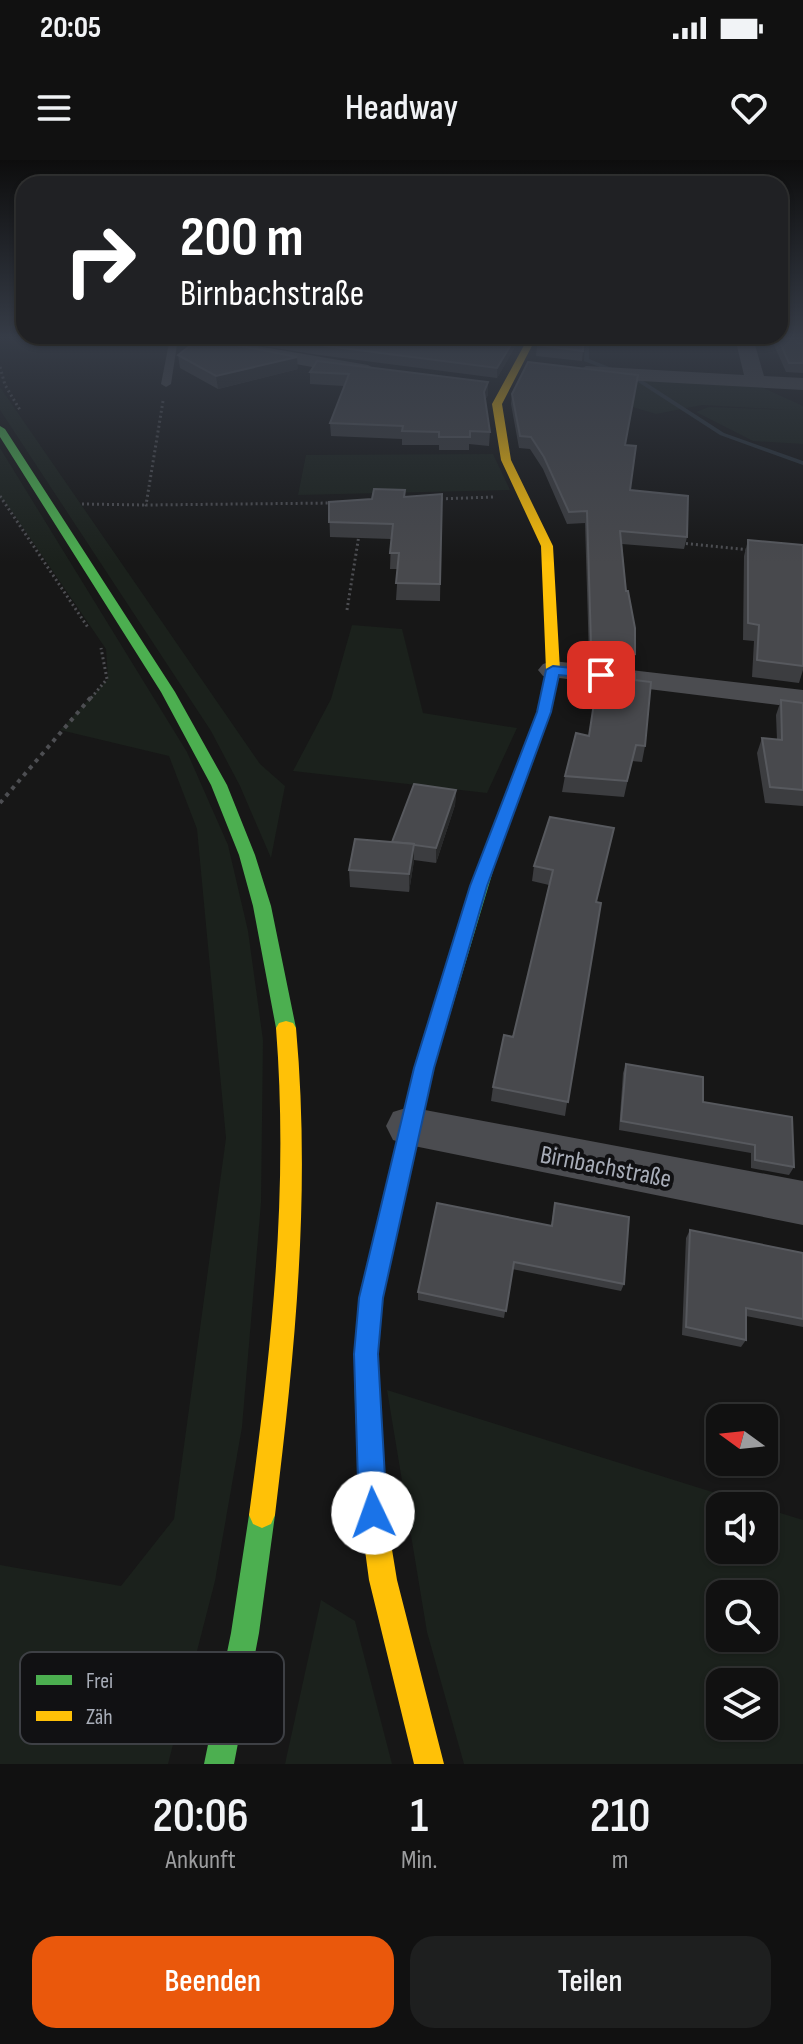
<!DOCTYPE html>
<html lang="de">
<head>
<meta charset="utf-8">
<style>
	:root { --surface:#111; --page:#1e1f1f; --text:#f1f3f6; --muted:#9c9d9f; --line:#303131; --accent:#ea580c }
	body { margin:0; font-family:"Sofia Sans Condensed",sans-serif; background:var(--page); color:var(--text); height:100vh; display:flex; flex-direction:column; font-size:30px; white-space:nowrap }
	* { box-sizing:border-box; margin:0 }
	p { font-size:26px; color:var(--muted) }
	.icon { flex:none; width:44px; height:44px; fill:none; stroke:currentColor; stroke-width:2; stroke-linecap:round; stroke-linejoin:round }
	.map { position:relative; height:1604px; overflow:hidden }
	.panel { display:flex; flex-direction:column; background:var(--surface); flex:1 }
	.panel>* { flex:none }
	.guide { position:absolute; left:16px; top:16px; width:772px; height:168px; border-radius:24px; box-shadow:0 2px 6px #0004,0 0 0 2px var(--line); background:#202124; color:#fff; overflow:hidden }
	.needle { width:52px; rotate:285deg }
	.tools { position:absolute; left:706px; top:1244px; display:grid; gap:16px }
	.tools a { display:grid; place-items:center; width:72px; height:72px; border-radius:16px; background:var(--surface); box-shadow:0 2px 6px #0004,0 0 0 2px var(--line); font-size:40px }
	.pin { position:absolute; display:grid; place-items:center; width:68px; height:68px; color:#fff; margin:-34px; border-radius:16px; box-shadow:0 4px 12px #0006 }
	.me { position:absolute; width:88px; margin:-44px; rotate:357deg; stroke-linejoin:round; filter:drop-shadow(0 0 6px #0008) }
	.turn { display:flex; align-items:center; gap:28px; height:168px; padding:0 32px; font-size:36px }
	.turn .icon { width:104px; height:104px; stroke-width:2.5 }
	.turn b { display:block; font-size:56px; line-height:68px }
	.eta { display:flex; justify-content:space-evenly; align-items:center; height:136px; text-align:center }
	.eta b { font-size:48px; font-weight:600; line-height:56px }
	.action { display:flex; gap:16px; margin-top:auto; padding:16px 32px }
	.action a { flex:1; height:92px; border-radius:24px; background:var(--accent); color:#fff; font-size:32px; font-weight:600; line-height:92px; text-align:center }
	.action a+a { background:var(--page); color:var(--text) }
	.status { display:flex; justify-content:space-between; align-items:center; height:56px; padding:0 40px; background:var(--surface); direction:ltr }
	.status svg { height:22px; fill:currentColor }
	header { display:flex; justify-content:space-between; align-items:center; height:104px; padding:0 32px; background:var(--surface); font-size:36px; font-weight:600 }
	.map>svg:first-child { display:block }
</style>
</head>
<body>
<div class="status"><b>20:05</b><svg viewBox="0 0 49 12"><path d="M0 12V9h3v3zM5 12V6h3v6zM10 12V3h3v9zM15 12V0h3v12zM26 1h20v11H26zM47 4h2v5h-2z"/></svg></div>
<header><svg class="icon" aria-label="menu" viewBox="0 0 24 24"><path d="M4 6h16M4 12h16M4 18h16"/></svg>Headway<svg class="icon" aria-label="heart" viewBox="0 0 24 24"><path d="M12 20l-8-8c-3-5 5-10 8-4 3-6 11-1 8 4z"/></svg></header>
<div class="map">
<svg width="803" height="1604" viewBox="0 0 803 1604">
	<rect width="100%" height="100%" fill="#171717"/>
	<!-- green -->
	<g fill="#1b211c" fill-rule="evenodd">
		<polygon points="612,216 753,223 803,246 803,284 753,281 696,252 709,247 791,250 702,245 656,254 606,239"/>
		<polygon points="0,227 260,604 285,626 271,698 240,626 211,571 0,250"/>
		<polygon points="0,288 187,592 228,685 248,771 263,880 261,1043 242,1267 215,1421 168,1604 0,1604 0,1405 121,1426 174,1359 226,978 197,669 169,596 60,570 108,519 106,489 4,340 0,339"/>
		<polygon points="493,294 510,330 298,335 306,295"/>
		<polygon points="352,465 402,469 423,553 517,568 487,633 293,611 331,539"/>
		<path d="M387,1230L757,1346H720V1390H764V1348L803,1360V1604H464L427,1472ZM720,1434H764V1478H720ZM720,1522H764V1566H720Z"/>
		<polygon points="321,1440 355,1461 392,1604 285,1604"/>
	</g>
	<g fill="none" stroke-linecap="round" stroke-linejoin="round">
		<!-- stream -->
		<polygon fill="#2a3239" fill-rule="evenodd" points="585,178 589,178 589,199 642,220 724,273 803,301 803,305 720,275 638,222 584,201"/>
		<!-- path-far1 -->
		<g stroke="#4d4e52" stroke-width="3" stroke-dasharray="2 3" stroke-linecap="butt">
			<polyline points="0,207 5,225 20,250"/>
			<polyline points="163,241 146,345 334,343"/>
			<polyline points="0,336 89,469"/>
			<polyline points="436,339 494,337"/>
			<polyline points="82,344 146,345"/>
			<polyline points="681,383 750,390"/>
			<polyline points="347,450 359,375"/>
			<polyline points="91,538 107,519 101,488"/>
		</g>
		<!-- path -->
		<polyline stroke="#4d4e52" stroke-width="4" stroke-dasharray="4 5" stroke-linecap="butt" points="0,643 92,536"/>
		<!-- lane -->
		<polygon fill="#4b4c50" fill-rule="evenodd" points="170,178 178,178 171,224 166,227 161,224"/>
		<!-- street -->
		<g fill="#4b4c50" fill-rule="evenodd">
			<polygon points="171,178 211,178 368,205 378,211 368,217 180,183"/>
			<polygon points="735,178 753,178 764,216 803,218 803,230 586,218 576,212 586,206 744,215"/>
			<polygon points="790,178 803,178 803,192 797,191"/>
			<polygon points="553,501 803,530 803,548 543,516 538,510 543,504"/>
			<polygon points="409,947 803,1021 803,1065 409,985 393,980 386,966 393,952"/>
		</g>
		<!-- fast -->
		<g fill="#4caf50" fill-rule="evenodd">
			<polygon points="0,266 5,269 175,532 227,625 255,695 271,746 296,868 293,873 279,873 276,868 253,746 239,695 211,625 161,532 0,277"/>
			<polygon points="488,695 496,701 434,908 383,1138 378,1194 381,1244 377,1253 368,1257 359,1253 355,1244 354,1194 359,1138 414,908 480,701"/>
			<polygon points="262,1342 271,1346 275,1355 259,1473 234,1604 204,1604 231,1473 249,1355 253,1346"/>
		</g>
		<!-- slow -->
		<g fill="#ffc107" fill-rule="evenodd">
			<polygon points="528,178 536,178 502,244 511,300 553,386 560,510 551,552 496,701 488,707 480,701 537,552 546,510 541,386 501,300 492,244"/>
			<path d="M286,861L293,863L296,868C311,1034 295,1191 275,1355L271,1364L262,1368L253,1364L249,1355C271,1191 289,1034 276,868L279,863Z"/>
			<polygon points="368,1231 377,1235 381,1244 386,1353 397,1420 444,1604 414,1604 369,1420 360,1353 355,1244 359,1235"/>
		</g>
	</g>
	<!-- wall -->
	<g fill="#3c3d40">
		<polygon points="215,178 520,178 497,218 319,195"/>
		<polygon points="771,178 794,178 797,183 803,184 803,213 786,212"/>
		<polygon points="537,185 583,191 582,201 536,196"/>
		<polygon points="178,195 298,209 218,229 180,208"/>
		<polygon points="310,212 488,222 488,235 485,240 490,272 489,286 469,284 469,290 439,290 439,285 402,285 402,279 331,276 330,263 344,226 310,224"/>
		<polygon points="512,234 626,285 630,330 687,377 684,389 622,384 626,431 635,494 632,507 600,503 601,497 589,497 585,363 567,364 543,309 530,289 519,288 511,244"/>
		<polygon points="442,334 440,441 396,440 398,409 390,409 391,379 330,377 329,342"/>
		<polygon points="748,380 803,385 803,510 799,523 752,517 754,481 743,480 744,396"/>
		<polygon points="635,520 645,586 642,602 632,601 624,637 562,632 565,616 589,575"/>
		<polygon points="781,540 803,543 803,646 765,643 757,593 762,578 777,580 776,555"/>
		<polygon points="456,630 455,645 436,703 414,700 409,732 350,727 349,710 392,682"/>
		<polygon points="550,657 597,742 565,956 491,941 493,927 513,877 549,725 532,721 534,706"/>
		<polygon points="626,904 703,942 794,1007 789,1015 751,1008 751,993 619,970 623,913"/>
		<polygon points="555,1043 624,1124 621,1131 512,1109 504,1158 418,1140 418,1132 551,1066"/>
		<polygon points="690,1070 803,1093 803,1167 746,1156 746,1180 741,1187 682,1175 686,1078"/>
	</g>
	<!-- shaded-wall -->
	<g fill="#28292a">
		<polygon points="515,178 520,178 497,218 497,208"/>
		<polygon points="297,197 298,209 218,229 216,216"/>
		<polygon points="488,222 488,235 483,244 484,232"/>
		<polygon points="456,630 455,645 436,703 436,688"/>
		<polygon points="414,684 414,701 409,732 409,714"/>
	</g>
	<!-- building -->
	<g fill="#48494d" stroke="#57595e" stroke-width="2">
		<polygon points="200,178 297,197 216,216 178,195"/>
		<polygon points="277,178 515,178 497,208 319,185"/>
		<polygon points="540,178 584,178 583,191 537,185"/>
		<polygon points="778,178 794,178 797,183 803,184 803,203 789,203"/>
		<polygon points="317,201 488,222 484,232 490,272 470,271 470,277 439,277 439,272 402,271 403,266 330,263 349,214 310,212"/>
		<polygon points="528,202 638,215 625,285 636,286 630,330 688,336 687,377 620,371 626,431 628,431 635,468 635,494 602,490 603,484 591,484 587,351 569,352 544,297 531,277 520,276 512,234"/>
		<polygon points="374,329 405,330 404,337 442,334 440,424 396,423 399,393 390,393 393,364 329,362 329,342 372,339"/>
		<polygon points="748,380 803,385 803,506 757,500 759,465 748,463"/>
		<polygon points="599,510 635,514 635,520 651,522 645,586 636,585 627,621 565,616 576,573 589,576"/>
		<polygon points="781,540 803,543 803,630 770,627 762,578 782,580"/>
		<polygon points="414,624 456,630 436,688 414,685 414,684 392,682"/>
		<polygon points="550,657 614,668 596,742 601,743 568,942 493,927 504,875 513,877 553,710 534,706"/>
		<polygon points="355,679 414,684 409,714 349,710"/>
		<polygon points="626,904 703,917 703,942 792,957 794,1007 755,1000 755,985 621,961"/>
		<polygon points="437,1043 552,1066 555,1043 629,1057 624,1124 514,1102 506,1151 418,1132"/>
		<polygon points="690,1070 803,1093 803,1159 746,1148 746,1180 686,1167"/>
	</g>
	<!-- sky -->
	<linearGradient id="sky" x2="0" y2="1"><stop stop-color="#0d0d0d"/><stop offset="0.44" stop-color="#363c47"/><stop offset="1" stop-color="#363c47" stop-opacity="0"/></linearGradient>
	<rect width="803" height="403" fill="url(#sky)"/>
	<!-- route -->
	<polygon fill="#1a73e8" stroke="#114b97" stroke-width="2" points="553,506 601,511 608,515 601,519 559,515 551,552 487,726 434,908 383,1138 378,1194 387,1353 383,1363 373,1367 363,1363 359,1353 354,1194 359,1138 414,908 470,726 537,552 546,510"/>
	<g text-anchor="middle" stroke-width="8" stroke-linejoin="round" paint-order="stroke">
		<!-- street labels -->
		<g font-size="26" fill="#a8adb8" stroke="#111113">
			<text transform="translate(606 1006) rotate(11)" y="9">Birnbachstraße</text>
		</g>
	</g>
	<!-- legend -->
	<rect x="20" y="1492" width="264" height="92" rx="12" fill="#111113" stroke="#3e4045" stroke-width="2"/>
	<rect x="36" y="1515" width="36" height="10" fill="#4caf50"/>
	<rect x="36" y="1551" width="36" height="10" fill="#ffc107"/>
	<g font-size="22" fill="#a8adb8">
		<text x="86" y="1528">Frei</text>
		<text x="86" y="1564">Zäh</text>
	</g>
</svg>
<div class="tools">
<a><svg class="needle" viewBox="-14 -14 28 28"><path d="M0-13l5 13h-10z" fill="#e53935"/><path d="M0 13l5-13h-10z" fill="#9c9d9f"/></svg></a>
<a><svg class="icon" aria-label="sound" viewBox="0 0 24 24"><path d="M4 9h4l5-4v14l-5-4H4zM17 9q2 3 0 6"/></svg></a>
<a><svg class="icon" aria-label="search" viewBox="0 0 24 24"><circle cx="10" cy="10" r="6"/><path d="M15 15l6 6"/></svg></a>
<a><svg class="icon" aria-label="layers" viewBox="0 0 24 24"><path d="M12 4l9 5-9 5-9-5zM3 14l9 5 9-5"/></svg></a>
</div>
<div class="pin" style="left:601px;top:515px;background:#d93025"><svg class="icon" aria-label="arrive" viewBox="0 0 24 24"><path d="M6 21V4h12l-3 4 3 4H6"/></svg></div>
<svg class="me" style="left:373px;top:1353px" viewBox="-20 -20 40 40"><circle r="19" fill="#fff"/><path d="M0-13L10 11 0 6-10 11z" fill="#1a73e8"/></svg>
<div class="guide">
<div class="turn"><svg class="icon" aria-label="right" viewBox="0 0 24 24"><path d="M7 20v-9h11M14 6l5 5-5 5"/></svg><div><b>200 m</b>Birnbachstraße</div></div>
</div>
</div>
<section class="panel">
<div class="eta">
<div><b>20:06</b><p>Ankunft</p></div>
<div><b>1</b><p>Min.</p></div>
<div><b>210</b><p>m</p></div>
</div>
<div class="action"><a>Beenden</a><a>Teilen</a></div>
</section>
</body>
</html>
